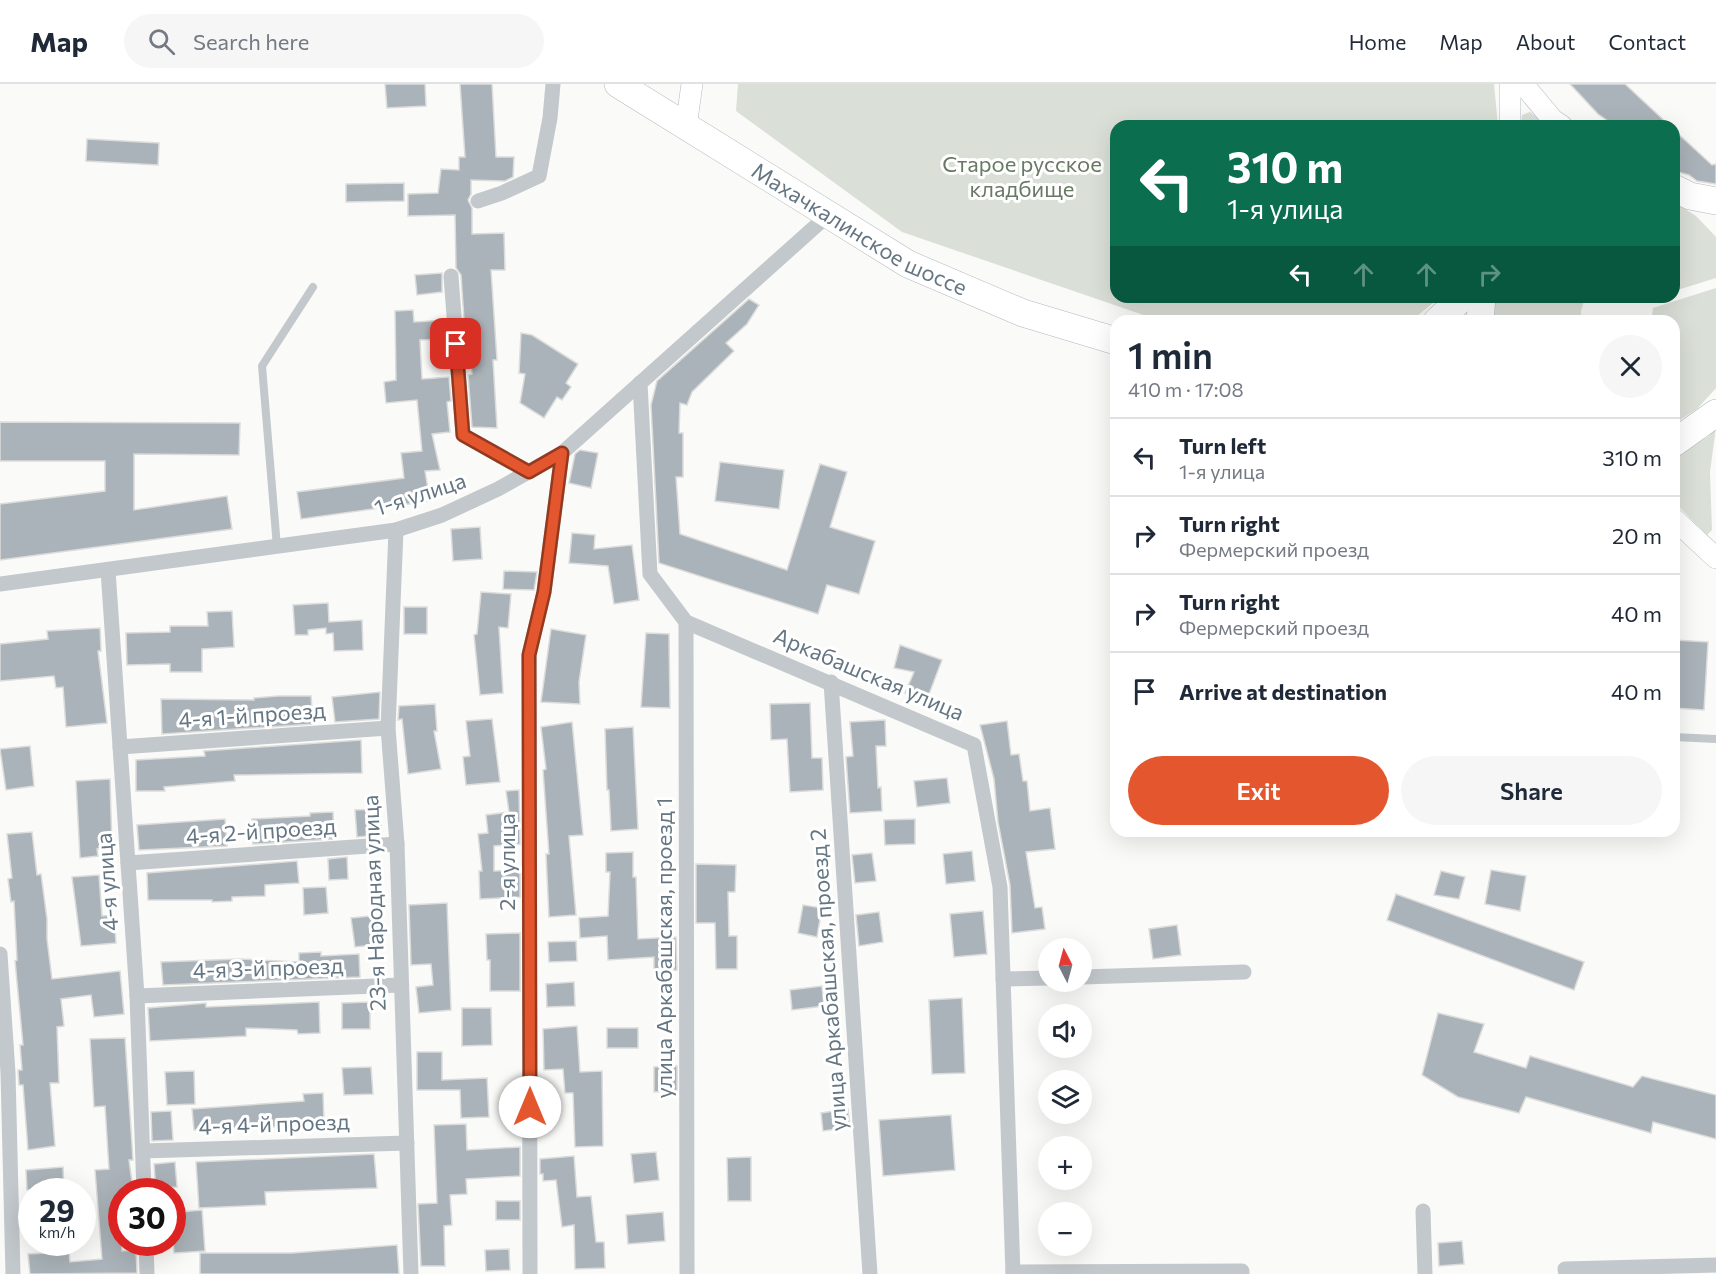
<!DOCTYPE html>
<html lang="en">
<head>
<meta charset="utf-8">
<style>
	:root { --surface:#fff; --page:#f6f6f7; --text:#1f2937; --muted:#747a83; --line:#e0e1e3; --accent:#e4572e }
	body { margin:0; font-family:Commissioner,sans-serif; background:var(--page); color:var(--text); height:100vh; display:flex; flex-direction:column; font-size:22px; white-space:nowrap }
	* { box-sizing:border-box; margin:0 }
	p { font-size:20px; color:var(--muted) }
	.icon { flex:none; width:33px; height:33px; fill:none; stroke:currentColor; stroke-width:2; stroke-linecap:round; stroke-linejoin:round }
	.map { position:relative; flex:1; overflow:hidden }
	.drawer { position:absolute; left:1110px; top:231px; width:570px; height:522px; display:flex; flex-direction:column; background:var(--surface); border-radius:18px; box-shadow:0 6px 24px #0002 }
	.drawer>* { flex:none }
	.guide { position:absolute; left:1110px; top:36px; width:570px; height:183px; border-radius:18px; box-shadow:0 6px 24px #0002; background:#0b6e4f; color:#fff; overflow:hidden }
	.needle { width:39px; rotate:354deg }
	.fabs { position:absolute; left:1038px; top:854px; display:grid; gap:12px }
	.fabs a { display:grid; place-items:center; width:54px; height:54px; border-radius:50%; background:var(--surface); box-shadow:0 6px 24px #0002; font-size:30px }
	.speed { position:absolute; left:18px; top:1094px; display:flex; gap:12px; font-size:30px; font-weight:700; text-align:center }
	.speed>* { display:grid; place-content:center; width:78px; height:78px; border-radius:50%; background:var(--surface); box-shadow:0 6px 24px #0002; line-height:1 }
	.speed small { font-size:15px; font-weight:400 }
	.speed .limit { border:9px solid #d22; background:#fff; color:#111 }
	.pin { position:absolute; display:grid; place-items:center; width:51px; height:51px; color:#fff; margin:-26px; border-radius:12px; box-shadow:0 3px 9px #0006 }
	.me { position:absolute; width:66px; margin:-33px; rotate:0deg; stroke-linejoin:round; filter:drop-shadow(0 0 4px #0008) }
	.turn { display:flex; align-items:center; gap:21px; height:126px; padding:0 18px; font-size:27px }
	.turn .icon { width:78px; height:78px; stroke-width:2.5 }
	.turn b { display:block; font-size:42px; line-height:51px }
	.lanes { display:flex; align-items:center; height:57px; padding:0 18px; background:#0003; justify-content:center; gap:30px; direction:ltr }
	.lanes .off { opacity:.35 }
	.round { display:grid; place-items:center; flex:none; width:63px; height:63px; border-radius:32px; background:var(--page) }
	.headline { display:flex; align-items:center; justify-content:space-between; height:102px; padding:0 18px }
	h1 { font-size:36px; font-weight:600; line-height:45px }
	.primary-button { display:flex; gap:12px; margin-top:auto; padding:12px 18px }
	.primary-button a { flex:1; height:69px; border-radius:36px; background:var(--accent); color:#fff; font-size:24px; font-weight:600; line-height:69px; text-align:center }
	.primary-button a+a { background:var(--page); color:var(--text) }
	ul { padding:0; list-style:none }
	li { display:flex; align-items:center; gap:18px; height:78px; padding:0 18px; border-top:2px solid var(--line) }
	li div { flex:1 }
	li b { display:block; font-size:22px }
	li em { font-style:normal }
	header { display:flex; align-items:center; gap:36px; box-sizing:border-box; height:84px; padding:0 30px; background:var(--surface); border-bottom:2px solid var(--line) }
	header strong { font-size:28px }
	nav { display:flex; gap:33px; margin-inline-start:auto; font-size:21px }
	.search { width:420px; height:54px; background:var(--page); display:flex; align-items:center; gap:15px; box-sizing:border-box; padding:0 21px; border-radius:33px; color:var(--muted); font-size:22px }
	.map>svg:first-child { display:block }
</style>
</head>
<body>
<header>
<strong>Map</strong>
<div class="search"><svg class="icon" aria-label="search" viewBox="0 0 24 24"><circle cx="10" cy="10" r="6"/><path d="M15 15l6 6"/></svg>Search here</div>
<nav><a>Home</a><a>Map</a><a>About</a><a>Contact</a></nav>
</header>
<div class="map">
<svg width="1716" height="1190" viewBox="0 0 1716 1190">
	<rect width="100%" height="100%" fill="#fafaf8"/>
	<!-- green -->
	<g fill="#dadfd7">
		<polygon points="738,0 1494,0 1498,42 1116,42 1116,213 1440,213 1411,237 1161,237 902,148 736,27"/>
		<polygon points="1530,28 1548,42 1521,42 1522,31"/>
		<polygon points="1674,118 1696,132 1716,153 1716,194 1674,207"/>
		<polygon points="1716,204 1716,304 1697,325 1674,340 1674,237 1651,237 1653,224"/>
		<polygon points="1494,213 1585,213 1581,227 1581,237 1493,237"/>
		<polygon points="1716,343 1710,388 1712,446 1707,451 1674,418 1674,373 1709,352"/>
	</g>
	<!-- building -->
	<g fill="#aab3b9" stroke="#dcdcda" stroke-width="1.5">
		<polygon points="385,0 425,0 426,22 387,24"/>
		<polygon points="460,0 492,0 496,73 514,73 513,93 505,97 471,96 471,110 468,116 472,124 472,150 504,149 505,186 491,186 497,276 493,276 497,344 472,343 468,291 472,290 468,250 465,251 461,191 456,184 455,131 408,132 408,110 438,109 441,85 459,86 459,73 465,73"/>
		<polygon points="1570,0 1625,0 1670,42 1615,42 1598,30"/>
		<polygon points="1674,46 1712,81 1716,80 1716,100 1697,97 1689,91 1674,87"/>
		<polygon points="87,55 159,59 158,81 86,77"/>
		<polygon points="404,99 404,117 346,118 346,100"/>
		<polygon points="442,189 442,208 417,211 415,191"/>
		<polygon points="749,215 759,221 747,240 726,259 734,267 692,308 687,321 680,319 679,349 683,349 683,393 676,393 680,450 787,486 820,380 847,388 830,443 875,457 859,510 827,501 818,530 659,479 651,321 657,297"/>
		<polygon points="413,226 414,238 445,236 446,255 420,256 422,295 449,293 451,317 447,318 450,348 432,350 440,386 425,387 430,417 301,435 297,408 404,394 401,369 422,367 417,316 386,319 384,298 396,296 395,227"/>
		<polygon points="521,249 532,251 578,280 566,299 571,303 562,316 557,313 544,334 520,319 525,290 519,289"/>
		<polygon points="0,338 240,339 239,371 134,370 134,426 227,412 232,445 0,476 0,420 105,407 105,377 0,377"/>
		<polygon points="580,366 598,369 591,404 569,399 575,370"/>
		<polygon points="720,378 784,386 779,425 715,417"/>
		<polygon points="480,443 482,475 453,477 451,445"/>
		<polygon points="572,449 595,451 594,465 632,461 639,516 614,520 608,482 569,479"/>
		<polygon points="504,487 537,488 534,506 503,505"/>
		<polygon points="481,508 511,510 508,544 499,543 503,609 480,611 474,551 477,550"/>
		<polygon points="328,519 329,538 362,536 363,566 334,567 333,549 326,550 326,544 308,546 308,551 295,551 293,521"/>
		<rect x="404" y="523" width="23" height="27"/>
		<polygon points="232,527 234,563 202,565 202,588 170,588 170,580 127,581 126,549 170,548 170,542 208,542 207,528"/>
		<polygon points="100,544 101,567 98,567 107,639 66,643 63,603 56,604 54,592 0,597 0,560 48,555 47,547"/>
		<polygon points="551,545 586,551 579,598 580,620 541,618"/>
		<polygon points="646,549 669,550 670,624 641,623"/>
		<polygon points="1674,556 1708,558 1704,626 1674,624"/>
		<polygon points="900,561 942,576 926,618 905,609 914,588 894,584"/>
		<polygon points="380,608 379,635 335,638 332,613"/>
		<polygon points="278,612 311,612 313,640 162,650 161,615 254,616 254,614"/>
		<polygon points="810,619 812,674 822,674 823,706 790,708 787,655 771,656 770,620"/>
		<polygon points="435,620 437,647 434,647 441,685 408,690 402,635 398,636 399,622"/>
		<polygon points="492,635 500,698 466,701 463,673 470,672 466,637"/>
		<polygon points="885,636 886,662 876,662 878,704 881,703 882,727 850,729 846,673 853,672 850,638"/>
		<polygon points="1007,637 1011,671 1019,670 1023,697 1027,697 1030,727 1050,724 1055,765 1026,768 1035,824 1042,823 1045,845 1012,849 1010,801 998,738 994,695 980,641"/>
		<polygon points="572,638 583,751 569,752 576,831 549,833 546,770 549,770 543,686 546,685 541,643"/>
		<polygon points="633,643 638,745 611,747 609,706 607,706 605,645"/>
		<polygon points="361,656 362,689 234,691 235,697 164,703 165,707 136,707 136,676 205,672 204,667"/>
		<polygon points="30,662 34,702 6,706 0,665"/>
		<polygon points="947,694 950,719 917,723 914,697"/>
		<polygon points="110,695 112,764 97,765 98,772 80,774 76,697"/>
		<polygon points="519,706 520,760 494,762 494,787 520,786 520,813 480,815 479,787 482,787 478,750 488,749 486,731 509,728 506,707"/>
		<polygon points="380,725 382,751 357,753 355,726"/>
		<polygon points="333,728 334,755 253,760 252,735 310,732 310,729"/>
		<polygon points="225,735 227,762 139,766 137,741"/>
		<polygon points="915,735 915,760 885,761 884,736"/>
		<polygon points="32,748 37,791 41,790 47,835 47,855 52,895 120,887 124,930 94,933 91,911 61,915 64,942 57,943 59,999 50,999 55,1062 28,1066 23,1001 19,1001 18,986 22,986 20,961 23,961 15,877 17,876 14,817 11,818 8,795 12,794 7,750"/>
		<polygon points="972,767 975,797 946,800 943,770"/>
		<polygon points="633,768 633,793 636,793 638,855 676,853 677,886 654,887 654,873 608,876 607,852 580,854 579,834 608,832 610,788 606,788 606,769"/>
		<polygon points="872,769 876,797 855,799 852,771"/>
		<polygon points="347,773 348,795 329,796 328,775"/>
		<polygon points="297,777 299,799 265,801 265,812 232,813 232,817 212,818 212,816 148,816 147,789"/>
		<polygon points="696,780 736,781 735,808 728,808 729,852 737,852 737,885 716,885 715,839 696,839"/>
		<polygon points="1491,786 1526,792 1520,827 1485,820"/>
		<polygon points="1441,787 1465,793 1459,815 1434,811"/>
		<polygon points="99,791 102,832 114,831 116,859 81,862 72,793"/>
		<polygon points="326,803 328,829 304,831 303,804"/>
		<polygon points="1396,810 1584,878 1574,906 1387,836"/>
		<polygon points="447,819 451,926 419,929 416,903 433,901 431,880 411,881 409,821"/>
		<polygon points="803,821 822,824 817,853 798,849"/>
		<polygon points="983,827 987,870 954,873 950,830"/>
		<polygon points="879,828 883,858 859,862 856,831"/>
		<polygon points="379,831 382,860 355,863 351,834"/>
		<polygon points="1177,841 1181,871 1153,875 1149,845"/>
		<polygon points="520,849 520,907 490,907 490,876 487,876 486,850"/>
		<polygon points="576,857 577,877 549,878 548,858"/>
		<polygon points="321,868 321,872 359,870 360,893 163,901 161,878 240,875 299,878 299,869"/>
		<polygon points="574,898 575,922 547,923 546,900"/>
		<polygon points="822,902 824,922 792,926 790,906"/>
		<polygon points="962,914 965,989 932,990 929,916"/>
		<polygon points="319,918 320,949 298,950 297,946 246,944 246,952 150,957 148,924 206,919 206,923"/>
		<polygon points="370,918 370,945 342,945 342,919"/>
		<polygon points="462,924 491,924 492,961 462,962"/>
		<polygon points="1438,929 1484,940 1474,968 1526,984 1530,972 1633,1003 1642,992 1716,1011 1716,1055 1653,1038 1651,1049 1526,1013 1519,1029 1458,1013 1422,991"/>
		<polygon points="577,942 580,988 602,987 603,1062 575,1063 573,1009 565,1009 563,985 544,986 543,945"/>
		<rect x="607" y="944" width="31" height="20"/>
		<polygon points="125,954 133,1076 129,1076 133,1106 122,1107 122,1167 136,1166 137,1189 30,1190 28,1170 46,1169 45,1158 68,1158 70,1178 102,1175 95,1086 109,1085 105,1022 94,1023 90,955"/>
		<polygon points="417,968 442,968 442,996 487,994 489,1033 461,1034 460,1006 417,1006"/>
		<polygon points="677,982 677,1007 654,1008 654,983"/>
		<polygon points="371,983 373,1010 344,1011 342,984"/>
		<polygon points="194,987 195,1020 167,1021 165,988"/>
		<polygon points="323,1009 324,1037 296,1039 296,1042 194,1046 192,1025 304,1017 303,1010"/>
		<polygon points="848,1025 850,1043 823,1047 821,1029"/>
		<polygon points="171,1027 173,1056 152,1057 151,1028"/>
		<polygon points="951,1031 955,1086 883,1092 879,1036"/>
		<polygon points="466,1040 467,1066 520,1063 520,1092 466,1095 467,1110 450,1111 452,1141 444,1142 445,1182 421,1182 418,1120 437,1119 434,1041"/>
		<polygon points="656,1068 659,1096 634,1099 631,1070"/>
		<polygon points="374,1070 377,1104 265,1108 266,1121 199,1124 196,1078"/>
		<polygon points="574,1072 577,1113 591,1112 596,1158 604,1158 605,1184 575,1185 574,1141 562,1143 556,1096 543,1097 543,1090 540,1090 540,1075"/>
		<polygon points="751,1073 751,1117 728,1117 727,1074"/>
		<polygon points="175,1078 177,1103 156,1105 154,1080"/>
		<polygon points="63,1083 64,1104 27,1106 26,1086"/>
		<rect x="496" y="1117" width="24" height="19"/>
		<polygon points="202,1126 205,1167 174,1169 172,1141 180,1141 180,1128"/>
		<polygon points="663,1128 665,1157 628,1160 626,1131"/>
		<polygon points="1462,1157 1464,1180 1439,1182 1438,1159"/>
		<polygon points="397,1161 399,1190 200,1190 200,1169 292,1169"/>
		<polygon points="509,1165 510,1186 486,1187 485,1166"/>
	</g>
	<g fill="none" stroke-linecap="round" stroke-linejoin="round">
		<!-- secondary casing -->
		<g stroke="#b3babf" stroke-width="22">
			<g id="secondary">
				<polyline points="1510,0 1510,42"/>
				<polyline points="1523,0 1553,36 1562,42"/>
				<polyline points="686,43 692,0"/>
				<polyline points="1674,435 1716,474"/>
			</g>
		</g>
		<!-- highway casing -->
		<g stroke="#b4b9bd" stroke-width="28">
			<g id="highway">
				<path id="s1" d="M618,0L908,180L1023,229L1116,257"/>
				<polyline points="1674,104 1690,112 1716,117"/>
				<polyline points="1437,237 1463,213"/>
				<polyline points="1480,237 1482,213"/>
				<polyline points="1674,359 1716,329"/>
			</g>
		</g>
		<!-- lane -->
		<g stroke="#c3c8cc" stroke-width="8">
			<polyline points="277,463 262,282 313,203"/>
			<polyline points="1674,653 1716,655"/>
		</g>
		<!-- street -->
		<g stroke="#c3c8cc" stroke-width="15">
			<polyline points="478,117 502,109 539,92 550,34 553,0"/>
			<polyline points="451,192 463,351 529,388"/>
			<polyline points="640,299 650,490 686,538 974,661 1000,803 1013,1190"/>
			<polyline points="396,446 388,644 397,760 411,1190"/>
			<polyline points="108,486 137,912 144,1107"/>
			<polyline points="0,500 396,446 442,431 498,405 562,369 827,132"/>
			<polyline points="686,538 687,1190"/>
			<polyline points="831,598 870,1190"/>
			<polyline points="120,663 388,644"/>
			<polyline points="128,779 397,760"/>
			<polyline points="0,870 8,989 13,1190"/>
			<polyline points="1082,893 1244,888"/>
			<polyline points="1003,895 1048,894"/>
			<polyline points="137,912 400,901"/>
			<polyline points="143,1067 407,1059"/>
			<polyline points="1423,1127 1425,1190"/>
			<polyline points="146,1158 147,1190"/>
			<polyline points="1013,1188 1242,1187 1242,1190"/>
			<polyline points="530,1190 529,571 544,508 562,369"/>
			<polyline points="1566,1190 1565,1185 1716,1181"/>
		</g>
		<!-- secondary -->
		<use href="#secondary" stroke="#fff" stroke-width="21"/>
		<!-- highway -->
		<use href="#highway" stroke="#fff" stroke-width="27"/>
	</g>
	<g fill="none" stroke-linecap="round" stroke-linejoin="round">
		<!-- route casing -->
		<g stroke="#94391e" stroke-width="15">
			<polyline id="route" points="456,260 463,351 529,388 562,369 544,508 529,571 530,1023"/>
		</g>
		<!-- route -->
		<use href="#route" stroke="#e4572e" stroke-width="10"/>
	</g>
	<g text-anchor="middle" stroke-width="6" stroke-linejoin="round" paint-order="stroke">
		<!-- park labels -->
		<g font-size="22" fill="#687a64" stroke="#fff">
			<text x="1022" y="88">Старое русское<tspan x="1022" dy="25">кладбище</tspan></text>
		</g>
		<!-- street labels -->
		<g font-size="22" fill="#657683" stroke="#fff">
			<text dy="8" stroke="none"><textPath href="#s1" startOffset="282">Махачкалинское шоссе</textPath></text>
			<text transform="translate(420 410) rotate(-18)" y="8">1-я улица</text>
			<text transform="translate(869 590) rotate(23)" y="8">Аркабашская улица</text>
			<text transform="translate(252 631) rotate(-4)" y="8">4-я 1-й проезд</text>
			<text transform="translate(261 747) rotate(-4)" y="8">4-я 2-й проезд</text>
			<text transform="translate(507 778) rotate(-90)" y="8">2-я улица</text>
			<text transform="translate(107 798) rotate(-94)" y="8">4-я улица</text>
			<text transform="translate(374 819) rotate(-92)" y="8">23-я Народная улица</text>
			<text transform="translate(664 864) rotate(-90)" y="8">улица Аркабашская, проезд 1</text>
			<text transform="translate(268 884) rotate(-2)" y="8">4-я 3-й проезд</text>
			<text transform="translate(828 896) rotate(-94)" y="8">улица Аркабашская, проезд 2</text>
			<text transform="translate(274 1040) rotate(-2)" y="8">4-я 4-й проезд</text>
		</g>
	</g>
</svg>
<div class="fabs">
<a><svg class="needle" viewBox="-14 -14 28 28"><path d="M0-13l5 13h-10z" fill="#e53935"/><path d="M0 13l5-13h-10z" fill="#747a83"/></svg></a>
<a><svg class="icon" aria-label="sound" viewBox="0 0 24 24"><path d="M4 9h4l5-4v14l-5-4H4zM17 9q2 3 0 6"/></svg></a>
<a><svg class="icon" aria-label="layers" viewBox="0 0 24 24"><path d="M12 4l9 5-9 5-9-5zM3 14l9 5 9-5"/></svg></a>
<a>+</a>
<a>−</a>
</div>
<div class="speed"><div>29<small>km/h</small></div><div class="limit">30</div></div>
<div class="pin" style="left:456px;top:260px;background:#d93025"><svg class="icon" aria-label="arrive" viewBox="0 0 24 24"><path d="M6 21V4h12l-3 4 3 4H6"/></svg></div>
<svg class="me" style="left:530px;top:1023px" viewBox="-20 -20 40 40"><circle r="19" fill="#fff"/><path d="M0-13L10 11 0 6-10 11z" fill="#e4572e"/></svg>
<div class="guide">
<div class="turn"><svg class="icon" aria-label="left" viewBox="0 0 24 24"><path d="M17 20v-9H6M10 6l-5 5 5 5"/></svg><div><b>310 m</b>1-я улица</div></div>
<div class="lanes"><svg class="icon" aria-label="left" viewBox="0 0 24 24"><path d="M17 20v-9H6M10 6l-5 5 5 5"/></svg><svg class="icon off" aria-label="ahead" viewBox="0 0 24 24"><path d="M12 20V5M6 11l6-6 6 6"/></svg><svg class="icon off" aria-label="ahead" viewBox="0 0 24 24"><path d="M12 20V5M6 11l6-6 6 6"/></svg><svg class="icon off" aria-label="right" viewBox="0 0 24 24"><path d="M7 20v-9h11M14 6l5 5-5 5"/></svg></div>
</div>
<section class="drawer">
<div class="headline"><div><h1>1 min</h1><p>410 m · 17:08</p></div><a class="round"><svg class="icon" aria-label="close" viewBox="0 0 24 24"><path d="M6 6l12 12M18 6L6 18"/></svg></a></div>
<ul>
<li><svg class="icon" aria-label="left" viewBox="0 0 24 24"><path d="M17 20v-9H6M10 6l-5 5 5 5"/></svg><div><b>Turn left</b><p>1-я улица</p></div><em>310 m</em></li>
<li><svg class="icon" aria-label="right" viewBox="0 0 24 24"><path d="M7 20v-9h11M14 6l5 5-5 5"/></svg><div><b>Turn right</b><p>Фермерский проезд</p></div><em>20 m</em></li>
<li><svg class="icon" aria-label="right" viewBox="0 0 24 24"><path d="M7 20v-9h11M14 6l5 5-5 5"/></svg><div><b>Turn right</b><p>Фермерский проезд</p></div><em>40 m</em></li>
<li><svg class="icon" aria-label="arrive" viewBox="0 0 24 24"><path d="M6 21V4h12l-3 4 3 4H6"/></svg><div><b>Arrive at destination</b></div><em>40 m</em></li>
</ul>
<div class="primary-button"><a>Exit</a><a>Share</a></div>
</section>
</div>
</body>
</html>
